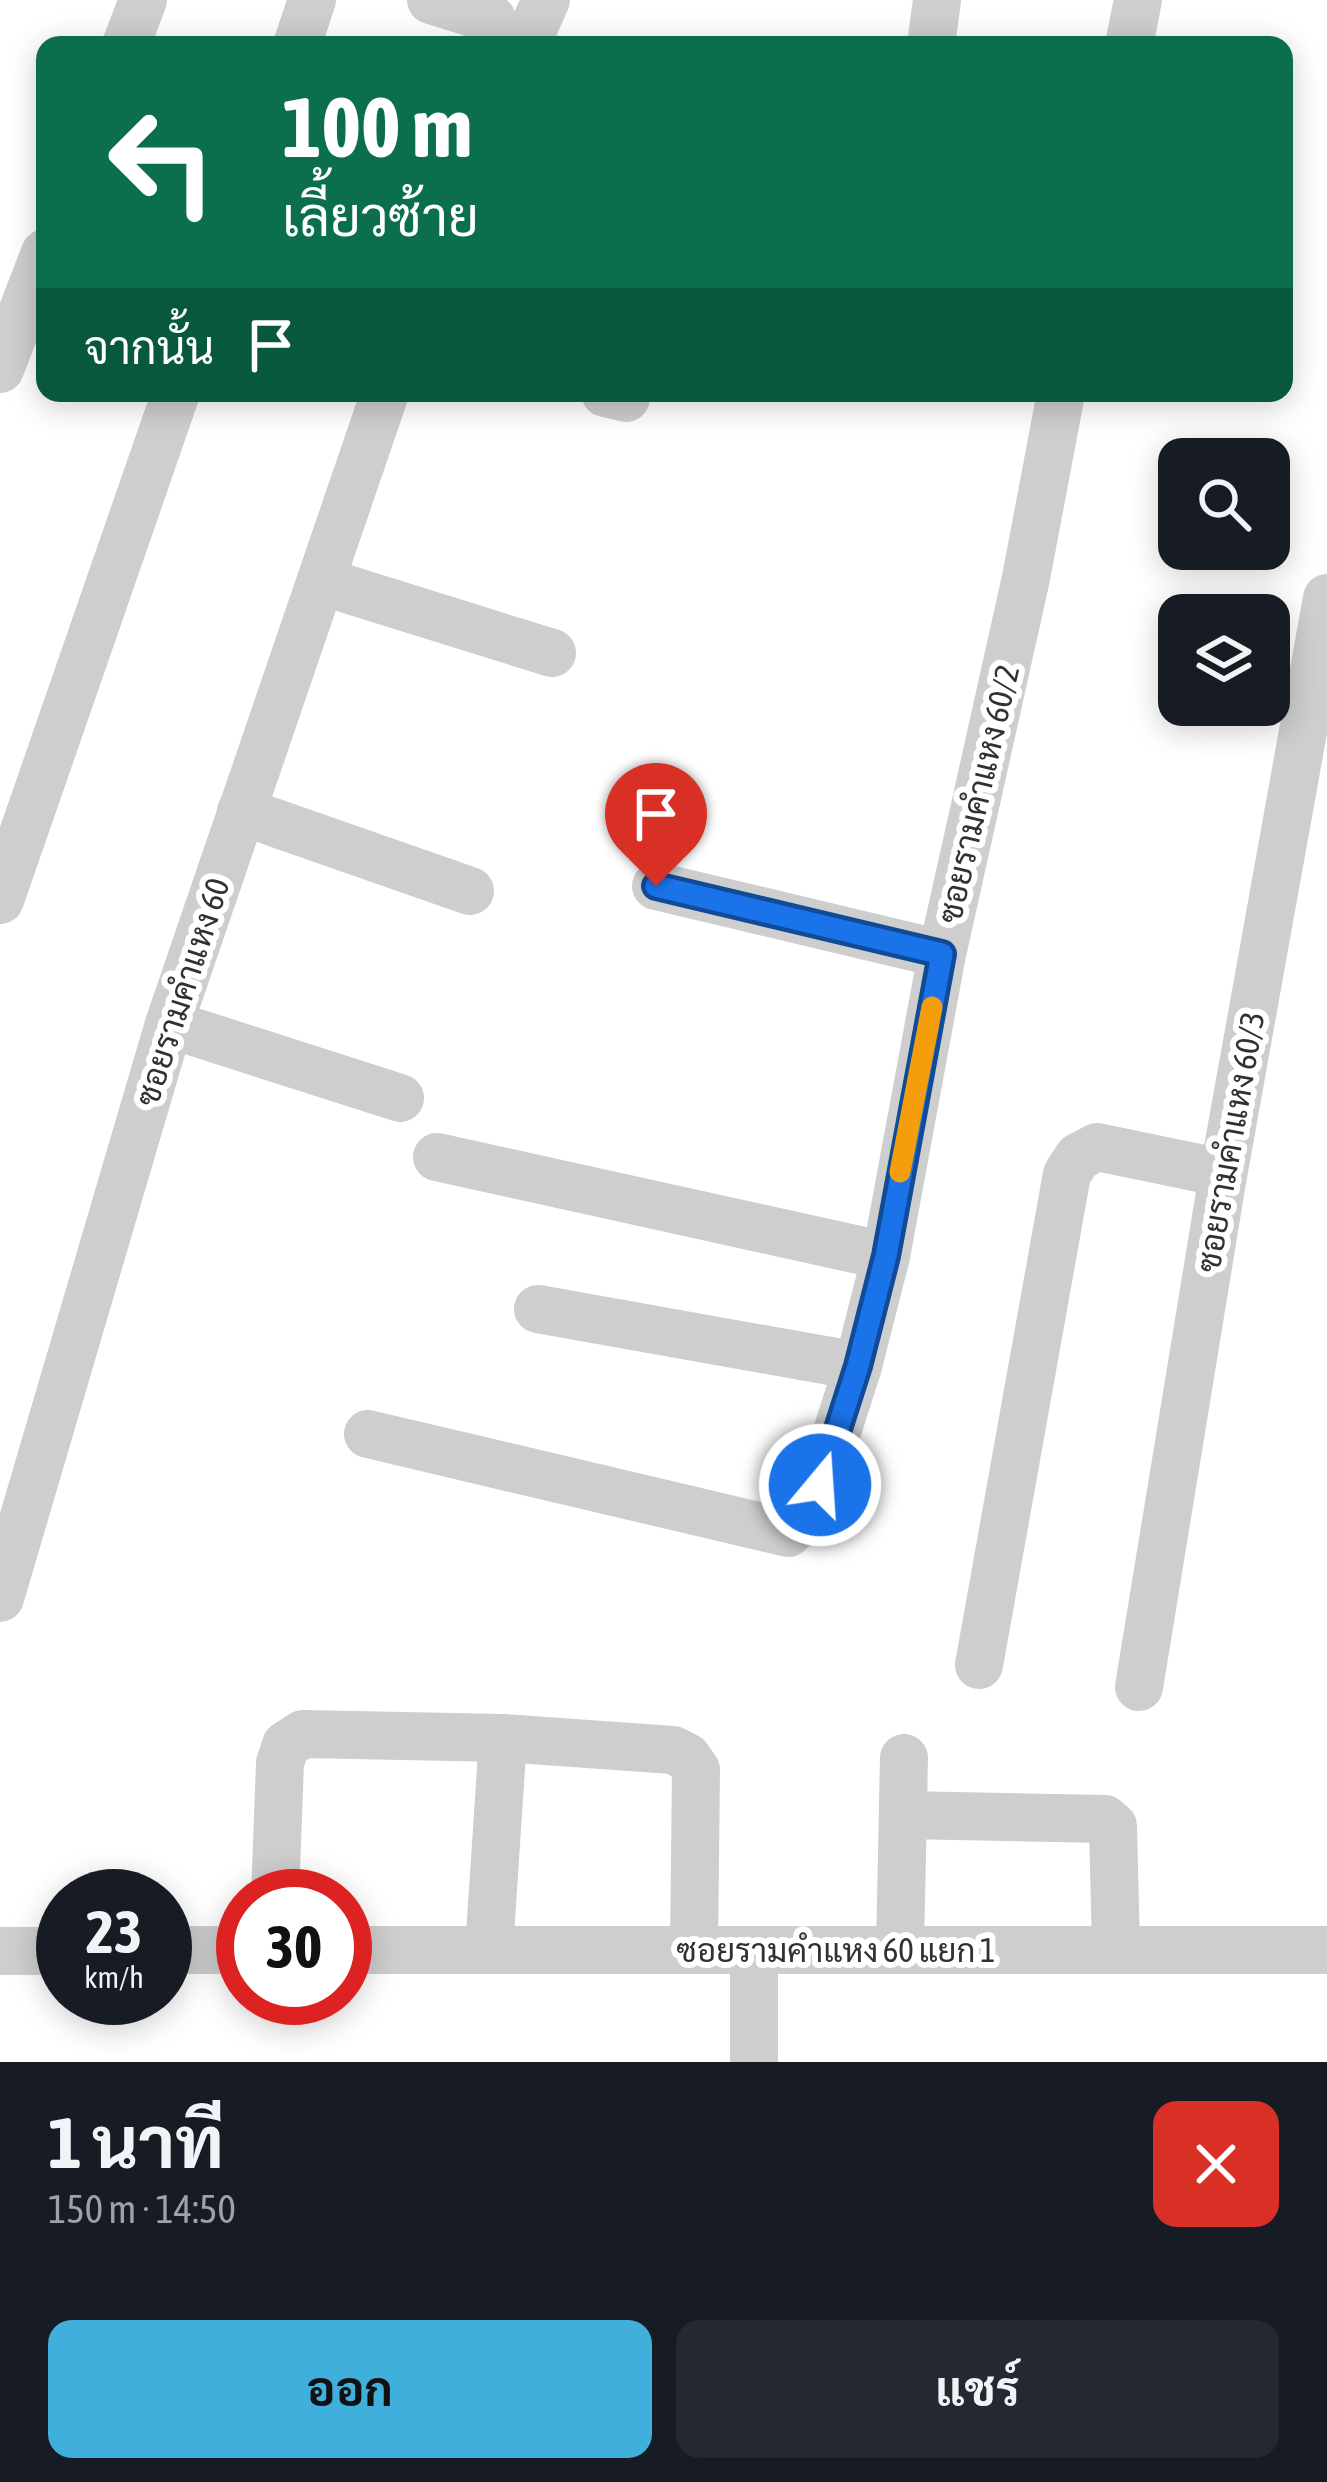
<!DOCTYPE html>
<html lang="th">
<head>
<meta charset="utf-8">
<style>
	:root { --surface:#171b24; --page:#242831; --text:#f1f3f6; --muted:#9ea1a6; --accent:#40afdb }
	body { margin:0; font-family:"Asap Condensed",Sarabun,sans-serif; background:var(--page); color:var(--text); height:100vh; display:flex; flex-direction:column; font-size:45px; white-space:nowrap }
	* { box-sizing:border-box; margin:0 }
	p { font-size:39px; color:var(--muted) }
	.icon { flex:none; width:66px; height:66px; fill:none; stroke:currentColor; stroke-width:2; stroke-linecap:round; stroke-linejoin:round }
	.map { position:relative; height:2062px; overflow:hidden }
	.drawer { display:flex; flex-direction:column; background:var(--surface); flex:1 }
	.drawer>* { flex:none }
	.guide { position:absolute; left:36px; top:36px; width:1257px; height:366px; border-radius:24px; box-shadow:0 6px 30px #0003; background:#0b6e4f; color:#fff; overflow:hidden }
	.buttons { position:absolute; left:1158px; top:438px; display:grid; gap:24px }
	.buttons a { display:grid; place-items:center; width:132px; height:132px; border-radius:24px; background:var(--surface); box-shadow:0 6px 30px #0003; font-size:60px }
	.speed { position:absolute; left:36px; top:1869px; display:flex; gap:24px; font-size:60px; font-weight:700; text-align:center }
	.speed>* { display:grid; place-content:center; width:156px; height:156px; border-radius:50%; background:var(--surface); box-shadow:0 6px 30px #0003; line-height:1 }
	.speed small { font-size:30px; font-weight:400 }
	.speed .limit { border:18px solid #d22; background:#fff; color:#111 }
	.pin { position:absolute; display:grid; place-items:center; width:102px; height:102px; color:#fff; margin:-123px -51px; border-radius:50% 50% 50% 0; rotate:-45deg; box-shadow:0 0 12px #0007 }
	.pin .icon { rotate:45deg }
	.me { position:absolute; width:132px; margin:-66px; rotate:18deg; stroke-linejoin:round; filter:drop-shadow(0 0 9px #0008) }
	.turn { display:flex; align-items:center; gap:42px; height:252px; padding:0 48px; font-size:54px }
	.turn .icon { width:156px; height:156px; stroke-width:2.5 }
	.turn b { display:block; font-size:84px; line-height:102px }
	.then { display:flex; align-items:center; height:114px; padding:0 48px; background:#0003; gap:24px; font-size:45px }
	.round { display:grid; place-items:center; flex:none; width:126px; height:126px; border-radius:24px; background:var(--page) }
	.head { display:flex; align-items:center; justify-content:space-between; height:204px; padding:0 48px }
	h1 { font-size:72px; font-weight:700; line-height:90px }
	.cta { display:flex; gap:24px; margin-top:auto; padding:24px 48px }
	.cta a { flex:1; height:138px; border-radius:24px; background:var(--accent); color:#111; font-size:48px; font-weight:700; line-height:138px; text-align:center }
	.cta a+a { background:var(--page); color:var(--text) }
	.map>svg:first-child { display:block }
</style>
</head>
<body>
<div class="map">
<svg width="1327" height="2062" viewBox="0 0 1327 2062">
	<rect width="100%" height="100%" fill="#fff"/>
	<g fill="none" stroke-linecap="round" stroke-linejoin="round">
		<!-- minor -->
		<g stroke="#cecece" stroke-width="48">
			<polyline points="431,0 492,19"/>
			<polyline points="126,45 143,0"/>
			<polyline points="297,45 312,0"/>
			<polyline points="514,45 532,31 546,0"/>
			<polyline points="931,45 937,0"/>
			<polyline points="1129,45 1138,0"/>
			<polyline points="0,369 45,253"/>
			<polyline points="605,393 626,398"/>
			<polyline points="321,581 552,653"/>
			<polyline points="241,811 470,891"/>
			<polyline points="656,886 942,954"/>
			<polyline points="0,900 176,393"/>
			<polyline points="169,1024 400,1098"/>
			<polyline points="437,1157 886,1256"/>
			<polyline points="538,1309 858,1366"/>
			<polyline points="368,1434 788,1533 806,1517 820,1485 858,1366 886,1256 942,954 1026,578 1061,393"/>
			<polyline points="0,1598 169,1024 385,393"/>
			<polyline points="979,1665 1067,1174 1078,1157 1097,1147 1223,1173"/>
			<polyline points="1139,1687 1221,1187 1327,598"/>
			<polyline points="903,1815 1105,1819 1113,1826 1116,1950"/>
			<polyline points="275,1896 280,1763 286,1745 303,1734 503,1738 673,1750 687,1757 696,1770 694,1950"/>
			<polyline points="165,1950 243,1950"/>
			<polyline points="345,1950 1327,1950"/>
			<polyline points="489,1950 503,1738"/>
			<polyline points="754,1950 754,2062"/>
			<polyline points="900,1950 904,1758"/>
			<polyline points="0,1951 63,1951"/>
		</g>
	</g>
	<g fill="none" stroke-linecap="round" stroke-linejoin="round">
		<!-- route casing -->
		<g stroke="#114b97" stroke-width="30">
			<polyline id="route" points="656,886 942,954 886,1256 858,1366 820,1485"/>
		</g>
		<!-- route -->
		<use href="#route" stroke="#1a73e8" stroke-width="21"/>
		<!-- slow -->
		<polyline stroke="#f59e0b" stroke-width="21" points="900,1172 932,1007"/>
	</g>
	<g text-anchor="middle" stroke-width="12" stroke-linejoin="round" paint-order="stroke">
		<!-- street labels -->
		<g font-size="33" fill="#313131" stroke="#fff">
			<text transform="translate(978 794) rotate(-77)" y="12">ซอยรามคำแหง 60/2</text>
			<text transform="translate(182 992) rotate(-72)" y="12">ซอยรามคำแหง 60</text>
			<text transform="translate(1230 1142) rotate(-80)" y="12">ซอยรามคำแหง 60/3</text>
			<text x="836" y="1962">ซอยรามคำแหง 60 แยก 1</text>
		</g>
	</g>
</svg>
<div class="buttons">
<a><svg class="icon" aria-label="search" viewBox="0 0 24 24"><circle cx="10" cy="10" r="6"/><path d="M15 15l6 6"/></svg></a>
<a><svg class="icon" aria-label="layers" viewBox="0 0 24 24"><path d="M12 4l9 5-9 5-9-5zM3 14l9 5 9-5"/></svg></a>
</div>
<div class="speed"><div>23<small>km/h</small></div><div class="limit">30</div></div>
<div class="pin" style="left:656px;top:886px;background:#d93025"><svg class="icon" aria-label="arrive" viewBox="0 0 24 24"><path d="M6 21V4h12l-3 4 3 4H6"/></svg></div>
<svg class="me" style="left:820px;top:1485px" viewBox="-20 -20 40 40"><circle r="17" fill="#1a73e8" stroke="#fff" stroke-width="3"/><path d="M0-11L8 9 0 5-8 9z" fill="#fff"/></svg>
<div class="guide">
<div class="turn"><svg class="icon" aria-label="left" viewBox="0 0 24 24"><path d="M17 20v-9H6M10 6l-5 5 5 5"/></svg><div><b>100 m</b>เลี้ยวซ้าย</div></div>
<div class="then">จากนั้น<svg class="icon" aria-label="arrive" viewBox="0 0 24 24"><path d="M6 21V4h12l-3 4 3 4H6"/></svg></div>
</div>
</div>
<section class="drawer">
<div class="head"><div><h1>1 นาที</h1><p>150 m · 14:50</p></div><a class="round" style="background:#d93025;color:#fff"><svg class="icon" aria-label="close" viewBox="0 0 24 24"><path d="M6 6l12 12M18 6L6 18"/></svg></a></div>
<div class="cta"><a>ออก</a><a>แชร์</a></div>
</section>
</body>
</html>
